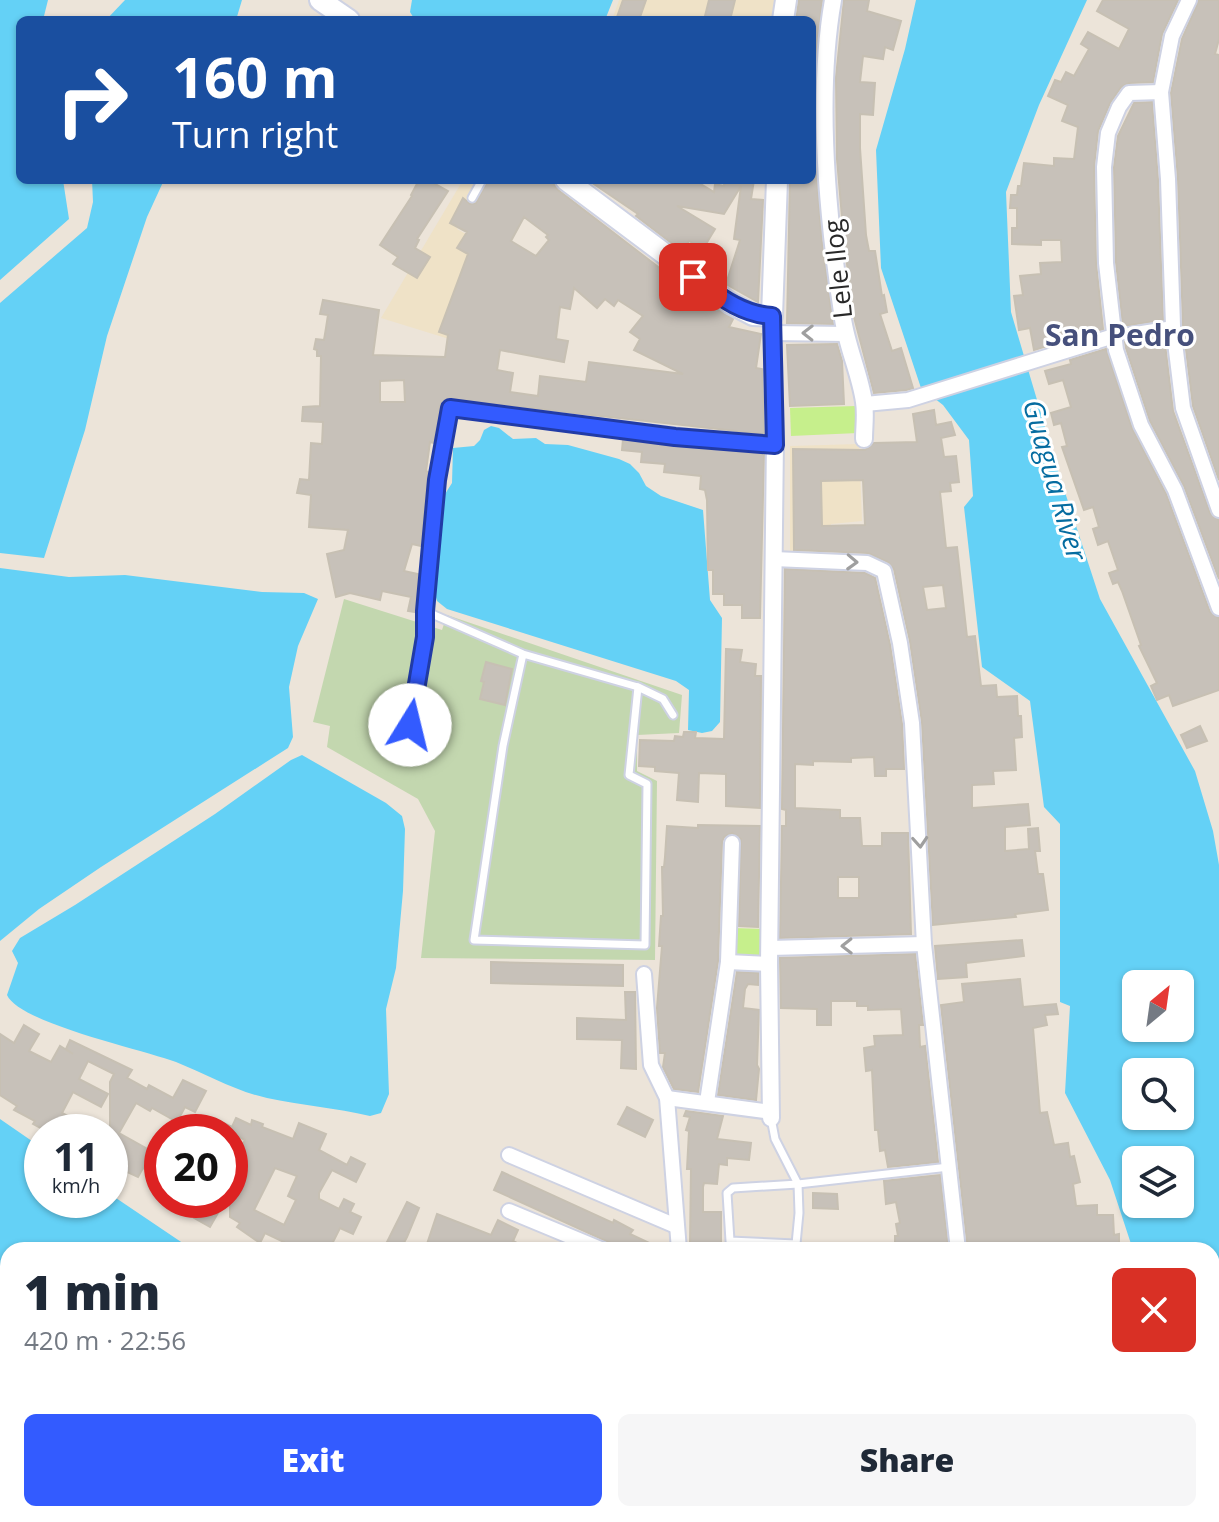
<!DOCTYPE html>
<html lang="en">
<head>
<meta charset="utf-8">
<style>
	:root { --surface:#fff; --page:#f6f6f7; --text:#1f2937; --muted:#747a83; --accent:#335bff }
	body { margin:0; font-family:"Open Sans",sans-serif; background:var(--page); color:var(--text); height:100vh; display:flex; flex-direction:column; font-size:30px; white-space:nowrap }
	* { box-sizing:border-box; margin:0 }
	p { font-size:26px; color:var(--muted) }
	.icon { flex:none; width:44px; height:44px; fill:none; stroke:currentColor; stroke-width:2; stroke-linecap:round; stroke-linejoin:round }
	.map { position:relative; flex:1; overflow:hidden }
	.panel { position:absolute; left:0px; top:1242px; width:1220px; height:280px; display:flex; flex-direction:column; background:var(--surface); border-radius:24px 24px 0 0; box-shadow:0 2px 6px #0004 }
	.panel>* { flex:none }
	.hud { position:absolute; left:16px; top:16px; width:800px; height:168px; border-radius:12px; box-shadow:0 2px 6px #0004; background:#1a4fa0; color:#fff; overflow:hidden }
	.needle { width:52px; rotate:29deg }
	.controls { position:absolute; left:1122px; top:970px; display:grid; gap:16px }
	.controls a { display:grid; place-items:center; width:72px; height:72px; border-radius:12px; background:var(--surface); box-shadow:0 2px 6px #0004; font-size:40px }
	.speed { position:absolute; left:24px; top:1114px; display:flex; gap:16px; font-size:40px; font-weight:700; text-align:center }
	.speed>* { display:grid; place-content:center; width:104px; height:104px; border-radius:50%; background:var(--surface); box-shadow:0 2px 6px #0004; line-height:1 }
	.speed small { font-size:20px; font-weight:400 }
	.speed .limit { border:12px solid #d22; background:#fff; color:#111 }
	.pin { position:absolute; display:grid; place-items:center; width:68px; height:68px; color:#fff; margin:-34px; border-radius:16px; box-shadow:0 4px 12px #0006 }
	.me { position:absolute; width:88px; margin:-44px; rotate:9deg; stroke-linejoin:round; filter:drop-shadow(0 0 6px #0008) }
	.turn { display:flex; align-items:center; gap:28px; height:168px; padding:0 24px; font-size:36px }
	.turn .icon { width:104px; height:104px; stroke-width:2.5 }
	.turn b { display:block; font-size:56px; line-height:68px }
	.round { display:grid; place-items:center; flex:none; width:84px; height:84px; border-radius:12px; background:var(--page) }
	.head { display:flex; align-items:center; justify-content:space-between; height:136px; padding:0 24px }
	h1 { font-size:48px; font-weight:800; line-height:60px }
	.button { display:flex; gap:16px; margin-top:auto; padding:16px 24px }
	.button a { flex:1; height:92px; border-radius:12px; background:var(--accent); color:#fff; font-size:32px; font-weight:800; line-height:92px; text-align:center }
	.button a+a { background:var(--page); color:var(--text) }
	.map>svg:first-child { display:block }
</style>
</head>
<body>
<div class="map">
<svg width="1219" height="1522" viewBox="0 0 1219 1522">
	<rect width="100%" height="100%" fill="#ece4d9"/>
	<!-- education -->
	<g fill="#efe2c7">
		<polygon points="619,0 775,0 771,20 612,20"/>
		<polygon points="463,180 480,180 470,200 472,202 457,229 489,247 462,343 381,318"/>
		<polygon points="859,444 862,521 831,524 830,557 790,557 790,446"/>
	</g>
	<!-- cemetery -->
	<polygon fill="#c3d7af" points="344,599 442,630 447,615 682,695 679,733 637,735 637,771 657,781 655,960 421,958 435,831 418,799 327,747 330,726 313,722"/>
	<!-- pitch -->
	<g fill="#c6ef8c">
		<polygon points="856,406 858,433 791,436 790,408"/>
		<polygon points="733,928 763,929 761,961 732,960"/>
	</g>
	<!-- water -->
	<g fill="#64d1f6" fill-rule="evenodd">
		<polygon points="0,0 48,0 43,20 20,20 20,180 63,180 69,219 0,280"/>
		<polygon points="125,0 242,0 236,20 106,20"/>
		<polygon points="412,0 613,0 605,20 415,20 410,12"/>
		<path d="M916,0H1087L1039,105L1006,192L1011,312L1059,474L1100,599L1195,771L1213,831L1219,865V1522H552L519,1514H1212V1250H1133L1110,1180L1065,1093L1070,1006L1060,1002V824L1044,807L1030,701L982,667L964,507L973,496L969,440L943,405L921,388L881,268L876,150L905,49ZM1136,984H1180V1028H1136ZM1136,1072H1180V1116H1136ZM1136,1160H1180V1204H1136Z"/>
		<polygon points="92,180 164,180 147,217 107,336 85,430 44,558 0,553 0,303 87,228 93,202"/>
		<polygon points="491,426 499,428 513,439 536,438 545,444 568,445 619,459 630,464 639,473 646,486 661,496 703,510 710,600 722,618 720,722 712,731 702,733 688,730 689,690 676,681 447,609 437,601 434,590 445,494 452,483 453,448 474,446 480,440 484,430"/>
		<polygon points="0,568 69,577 125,575 262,592 304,593 318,599 298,646 289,687 293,737 288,748 101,867 39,909 0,941"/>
		<path d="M302,755L386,803L402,816L405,829L403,891L396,968L386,1009L389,1094L381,1113L370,1116C336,1108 301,1105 267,1098C235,1091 206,1074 176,1062C144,1050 19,1023 7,995L18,963L12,951L20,938L75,905L215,814L291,760Z"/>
		<polygon points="0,1119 42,1148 42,1200 110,1200 110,1194 193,1250 8,1250 8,1279 0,1274"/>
		<polygon points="8,1392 8,1514 365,1514 368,1522 0,1522 0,1401"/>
	</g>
	<!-- building -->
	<g fill="#c7c1b9" stroke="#c7c0b3" stroke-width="2" fill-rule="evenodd">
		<polygon points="623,0 646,0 639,20 616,20"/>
		<polygon points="709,0 735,0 730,20 704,20"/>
		<polygon points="799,0 822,0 814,76 815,160 822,243 833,324 787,323 790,180 812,180 812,20 796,20"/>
		<polygon points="844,0 869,0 867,11 901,21 893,50 885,47 883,59 863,56 860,82 875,83 873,115 860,114 860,148 866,235 869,251 875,251 882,296 884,295 887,312 880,314 892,351 901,348 913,388 906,390 874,393 854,317 844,241 837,159 836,77"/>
		<polygon points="1103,0 1178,0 1162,34 1153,82 1129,83 1121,87 1110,103 1098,131 1094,167 1096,263 1103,329 1034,350 1030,328 1019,330 1014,296 1023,295 1020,276 1041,274 1040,263 1062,262 1061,240 1041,240 1041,245 1012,244 1012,228 1017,228 1017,208 1010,208 1011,195 1017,195 1018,186 1021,186 1024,163 1054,166 1054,158 1074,159 1078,127 1062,121 1068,105 1048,96 1055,80 1061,82 1066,72 1074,76 1089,49 1081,44 1088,32 1119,49 1129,29 1097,11"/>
		<polygon points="1199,0 1219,0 1219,39 1215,54 1219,55 1219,480 1193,406 1183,325 1178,179 1171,93 1182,39"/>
		<polygon points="1152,102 1158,180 1163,320 1123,326 1116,262 1114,167 1118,136 1134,103"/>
		<polygon points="419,180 428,180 448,191 417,239 419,240 415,248 430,257 417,278 393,264 398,257 380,245 412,196 411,195"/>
		<path d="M488,180H551L558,190L679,283L676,288L695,302L699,296L733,319L729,327L761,334L756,368L762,369L764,434L447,399L440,406L434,443L430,442L426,471L428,472L421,546L412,544L404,571L418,574L415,612L408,611L411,597L382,591L380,600L350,593L336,597L327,554L344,550L348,530L309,527L311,495L297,493L300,479L309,480L311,443L322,444L323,422L302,421L303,407L320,406L321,356H317V350L314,349L316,339L324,340L326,328L328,315L320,314L323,300L379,310L373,355L445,357L448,335L439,332L468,254L457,248L467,232L450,223L463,198L470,204L476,203ZM524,217L548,235L546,237L549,240L536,256L511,241ZM574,288L597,308L605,299L614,306L618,300L643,316L630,332L640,339L634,350L683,374L589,362L586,382L540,376L538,396L510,392L513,373L497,370L500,350L564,362L568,341L556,339L560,307L570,309ZM404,380L405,402H380V381Z"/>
		<polygon points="588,180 694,180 714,192 715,184 724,186 725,180 754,180 751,199 763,200 758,302 726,284 740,240 734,239 741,186 724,214 677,206 715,229 703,249 689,241 682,251 636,216 638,214"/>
		<polygon points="1164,336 1173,411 1210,513 1219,520 1219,579 1184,486 1150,421 1126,348 1125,342"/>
		<polygon points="837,344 842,361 844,404 790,406 787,345"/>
		<polygon points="1106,349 1132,428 1166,494 1210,612 1219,618 1219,690 1173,706 1169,695 1157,700 1151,686 1157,683 1139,646 1141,645 1122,591 1118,582 1113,584 1109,573 1118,570 1108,541 1098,545 1093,529 1099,527 1093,507 1084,510 1062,447 1067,446 1061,423 1054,425 1051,413 1071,407 1063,380 1049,384 1045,371 1071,364 1070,360"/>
		<path d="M934,410L936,425L951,422L955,435L941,438L944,457L956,456L959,482L950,483L951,491L940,492L946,548L957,547L967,637L975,636L981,686L996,685L997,697L1017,696L1018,716H1021L1022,737L1014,738L1016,770L993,771L994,784L972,785V808L1028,804L1030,825L1005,827V851L1029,849L1028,829L1038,828L1040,851H1035L1038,874H1043L1048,910L1015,914L1016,917L933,925L922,722L910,641L894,569L888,562L868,553L794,550L793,449L865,450L874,443L917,442L913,414ZM863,480L865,525L822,526L821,481ZM943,585L946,608L927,610L923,587Z"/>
		<polygon points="623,439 764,454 760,618 742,618 742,605 724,605 724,594 713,594 713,570 708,570 707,500 705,490 700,489 701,476 664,472 665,464 641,462 642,452 622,450"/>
		<path d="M785,569L865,573L875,578L890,645L902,724L904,769H886V776H875L874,757L851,758V762L813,761V765L795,764V808L840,810V818H860L862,846H882V833H908L911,934L780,938L782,826H786V810L782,809ZM838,877H859V898H838Z"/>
		<polygon points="726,649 742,650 740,662 756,664 755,676 761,676 760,808 726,806 726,774 699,773 698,802 677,800 679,773 655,771 655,767 639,766 640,740 674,741 675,736 683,737 684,732 696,732 695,738 724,739"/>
		<polygon points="486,662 512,669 505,705 480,699 484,682 481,681"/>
		<polygon points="1200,726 1207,741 1187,748 1181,735"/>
		<polygon points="698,825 760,826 758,927 739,926 741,839 732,833 724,837 722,842 718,961 698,1092 674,1089 663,1067 665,1053 660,1053 657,1008 662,946 659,946 661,916 663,916 662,867 664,867 665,857 667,826 698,828"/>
		<polygon points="1022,940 1024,956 966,963 967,977 938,979 935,946"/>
		<polygon points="915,954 923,1025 919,1025 920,1047 925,1046 938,1162 888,1167 885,1150 880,1151 878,1130 875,1130 872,1070 866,1071 864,1048 875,1046 874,1036 903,1035 901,1009 868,1010 868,1006 857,1006 857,1001 831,1001 831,1025 817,1025 817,1009 781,1008 780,958"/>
		<polygon points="491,962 623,965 623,986 491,983"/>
		<polygon points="737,972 758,973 758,985 748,984 745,989 743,1008 759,1010 757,1065 759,1069 756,1100 718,1095"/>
		<polygon points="1020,979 1023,1007 1056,1004 1058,1014 1045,1015 1047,1025 1033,1028 1040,1113 1047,1112 1054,1145 1068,1143 1070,1157 1074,1156 1080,1182 1073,1184 1076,1206 1097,1205 1097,1215 1113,1215 1114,1235 1119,1234 1119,1250 1076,1250 1076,1248 968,1250 941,1005 964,1002 962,984"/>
		<polygon points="625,992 635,992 636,1069 621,1068 622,1040 577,1039 577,1018 626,1020"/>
		<polygon points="24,1025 39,1034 29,1051 51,1062 60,1046 73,1054 66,1049 70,1040 132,1070 127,1078 147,1089 149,1085 173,1098 183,1080 206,1091 195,1112 185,1107 177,1122 152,1108 150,1111 136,1103 119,1133 162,1157 162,1179 143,1168 138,1177 112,1165 119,1153 110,1148 110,1082 114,1074 88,1061 79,1079 108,1094 101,1107 73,1092 62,1113 98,1132 48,1132 33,1124 35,1121 14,1110 17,1106 0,1095 0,1034 14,1043"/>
		<polygon points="627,1107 653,1120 645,1137 618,1124"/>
		<polygon points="686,1111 723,1116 717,1139 751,1143 749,1160 727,1158 727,1165 719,1164 717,1184 704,1183 703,1187 703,1212 721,1212 721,1250 691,1250 690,1246 691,1169 687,1169 689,1131 686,1130 690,1117 684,1116"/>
		<path d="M236,1118L251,1125L252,1120L263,1124L262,1127L293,1139L299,1123L326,1134L319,1150L347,1165L351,1157L365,1164L356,1182L332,1170L319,1193V1199L339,1209L344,1199L354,1204L350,1212L361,1217L353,1234L340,1228L329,1250H280L284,1242L265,1233L260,1243L237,1227L240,1223L230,1217V1168L245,1140L230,1132H209L215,1119L232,1127ZM275,1168L297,1176L288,1196L296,1200L284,1225L254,1210Z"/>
		<polygon points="502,1172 613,1223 614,1220 633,1230 630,1234 664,1250 626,1250 494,1190"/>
		<polygon points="940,1175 948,1248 895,1250 895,1236 898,1236 896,1224 900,1223 896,1202 886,1204 884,1181"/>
		<polygon points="813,1193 837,1194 838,1209 813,1208"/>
		<polygon points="188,1200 216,1200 223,1204 210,1227 194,1218 200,1208"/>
		<polygon points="407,1202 419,1208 407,1237 400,1250 383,1250"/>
		<polygon points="437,1214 491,1235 498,1220 518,1230 513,1241 530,1250 425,1250"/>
	</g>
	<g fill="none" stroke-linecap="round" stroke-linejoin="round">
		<!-- service casing -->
		<g stroke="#ced2e3" stroke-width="11">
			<g id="service">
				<polyline points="472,198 482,180"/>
				<polyline points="638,687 663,699 673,715"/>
				<polyline points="410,725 425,637 425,611 523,654 638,687 629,775 647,784 645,945 474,940 503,746 523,654"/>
				<polyline points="771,1118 775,1139 798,1184 949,1167"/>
				<polygon points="798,1184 799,1213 796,1244 730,1241 727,1193 733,1188"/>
			</g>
		</g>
		<!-- pedestrian casing -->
		<g stroke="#ced2e3" stroke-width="14">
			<polyline id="pedestrian" points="1117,335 1173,326"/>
		</g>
		<!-- minor casing -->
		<g stroke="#ced2e3" stroke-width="18">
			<g id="minor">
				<polyline points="1189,0 1172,36 1161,92 1168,179 1173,326 1183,408 1219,510"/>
				<polyline points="1161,92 1129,93 1119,107 1108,133 1104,167 1106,263 1116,350 1141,425 1175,490 1219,608"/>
				<polyline points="772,333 845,334"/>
				<polyline points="865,404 908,400 1117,335"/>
				<polyline points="774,559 867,563 884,571 900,643 912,723 924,944 958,1250"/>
				<path d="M425,611L437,480L450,408C558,420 666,437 775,445"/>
				<polyline points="770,948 924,944"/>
				<polyline points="728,962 769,964"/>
				<polyline points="644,974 651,1065 667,1098 679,1250"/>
				<polyline points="667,1098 771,1112"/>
				<polyline points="707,1102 728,962 732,843"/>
				<polyline points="509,1155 676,1226"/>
				<polyline points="509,1211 603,1250"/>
				<polyline points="1019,1514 1022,1522"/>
			</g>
		</g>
		<!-- tertiary casing -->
		<g stroke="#ced2e3" stroke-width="20">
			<g id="tertiary">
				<path d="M833,0C816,96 828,222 843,319C847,347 860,374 864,402C866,414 864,427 864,439"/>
				<polyline points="771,1118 769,964 775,440 772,316"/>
			</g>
		</g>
		<!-- secondary casing -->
		<g stroke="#ced2e3" stroke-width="24">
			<g id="secondary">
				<polyline points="320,0 349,20"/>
				<polyline points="783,20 786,0"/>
				<polyline points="566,180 730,303 753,315 772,316 777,180"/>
			</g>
		</g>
		<!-- service -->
		<use href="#service" stroke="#fff" stroke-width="7"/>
		<!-- pedestrian -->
		<use href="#pedestrian" stroke="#fff" stroke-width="10"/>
		<!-- minor -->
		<use href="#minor" stroke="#fff" stroke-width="14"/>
		<!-- tertiary -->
		<use href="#tertiary" stroke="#fff" stroke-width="16"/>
		<!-- secondary -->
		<use href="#secondary" stroke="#fff" stroke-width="20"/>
	</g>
	<!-- one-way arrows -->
	<defs><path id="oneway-chevron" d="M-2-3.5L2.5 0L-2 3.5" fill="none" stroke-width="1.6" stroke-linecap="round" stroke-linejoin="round" transform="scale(2)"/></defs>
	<g stroke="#9f9f9f">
		<use href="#oneway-chevron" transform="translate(808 333) rotate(-179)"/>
		<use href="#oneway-chevron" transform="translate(852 562) rotate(2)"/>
		<use href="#oneway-chevron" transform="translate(920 842) rotate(86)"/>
		<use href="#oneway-chevron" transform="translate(847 946) rotate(179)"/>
	</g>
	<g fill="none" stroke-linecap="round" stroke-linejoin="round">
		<!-- route casing -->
		<g stroke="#213ba6" stroke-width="20">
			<path id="route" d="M410,725L425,637V611L437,480L450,408L675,437L775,445L772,316C740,314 718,295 693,277"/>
		</g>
		<!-- route -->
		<use href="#route" stroke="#335bff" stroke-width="14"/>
	</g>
	<g text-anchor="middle" stroke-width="6" stroke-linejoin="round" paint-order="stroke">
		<!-- street labels -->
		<g font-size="26" fill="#292929" stroke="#fff">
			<text transform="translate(838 269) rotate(-96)" y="9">Lele Ilog</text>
		</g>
		<!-- water labels -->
		<g font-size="28" font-style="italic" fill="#056ca0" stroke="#fff">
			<text transform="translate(1055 480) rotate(74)" y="10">Guagua River</text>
		</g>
		<!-- quarter labels -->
		<g font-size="30" font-weight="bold" fill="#46507c" stroke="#fff">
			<text x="1120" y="346">San Pedro</text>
		</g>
	</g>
</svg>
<div class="controls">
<a><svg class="needle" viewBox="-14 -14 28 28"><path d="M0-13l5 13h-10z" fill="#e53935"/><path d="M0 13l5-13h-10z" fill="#747a83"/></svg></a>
<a><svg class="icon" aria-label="search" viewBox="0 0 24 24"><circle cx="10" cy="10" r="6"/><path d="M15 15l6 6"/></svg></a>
<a><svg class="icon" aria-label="layers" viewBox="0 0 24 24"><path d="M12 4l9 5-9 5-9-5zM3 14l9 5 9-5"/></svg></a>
</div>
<div class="speed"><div>11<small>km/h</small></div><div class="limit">20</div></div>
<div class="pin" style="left:693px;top:277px;background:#d93025"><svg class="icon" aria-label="arrive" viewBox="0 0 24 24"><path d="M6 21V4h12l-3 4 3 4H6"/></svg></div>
<svg class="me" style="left:410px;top:725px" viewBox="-20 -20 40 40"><circle r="19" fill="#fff"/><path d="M0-13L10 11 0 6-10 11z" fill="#335bff"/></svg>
<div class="hud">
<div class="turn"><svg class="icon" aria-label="right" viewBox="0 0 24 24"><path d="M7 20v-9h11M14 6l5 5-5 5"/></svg><div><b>160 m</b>Turn right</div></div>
</div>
<section class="panel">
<div class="head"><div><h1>1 min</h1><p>420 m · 22:56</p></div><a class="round" style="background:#d93025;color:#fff"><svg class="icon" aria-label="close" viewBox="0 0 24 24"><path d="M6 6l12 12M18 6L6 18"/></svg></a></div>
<div class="button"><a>Exit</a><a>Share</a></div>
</section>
</div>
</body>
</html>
